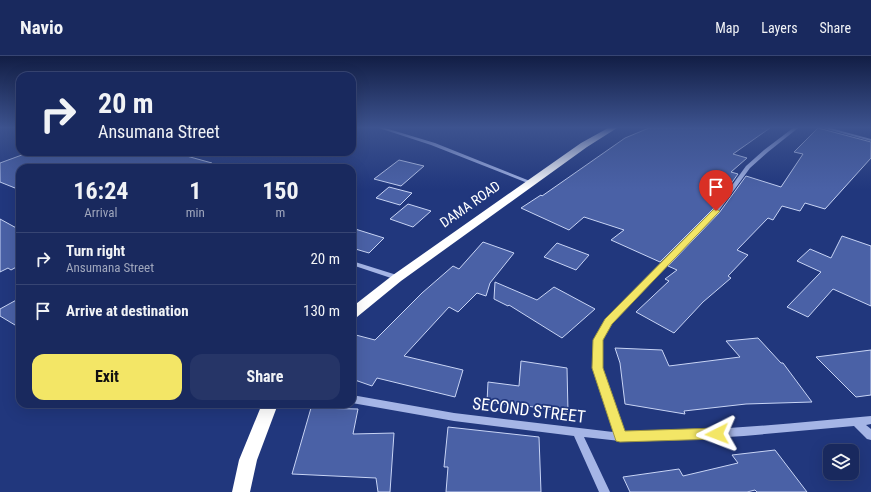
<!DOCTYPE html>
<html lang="en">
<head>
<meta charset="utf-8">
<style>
	:root { --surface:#19295e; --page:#263567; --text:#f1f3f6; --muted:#9fa6bc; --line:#374573; --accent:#f3e666 }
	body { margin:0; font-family:"Roboto Condensed",sans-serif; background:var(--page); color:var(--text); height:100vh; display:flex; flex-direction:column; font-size:15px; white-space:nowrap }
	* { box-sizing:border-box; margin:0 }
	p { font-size:13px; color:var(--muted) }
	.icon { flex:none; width:22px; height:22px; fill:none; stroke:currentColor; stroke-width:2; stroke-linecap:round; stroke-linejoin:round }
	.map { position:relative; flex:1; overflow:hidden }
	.sheet { position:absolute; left:16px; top:108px; width:340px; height:244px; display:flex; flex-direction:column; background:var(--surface); border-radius:12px; box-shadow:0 4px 16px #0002,0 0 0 1px var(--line) }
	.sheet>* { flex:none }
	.top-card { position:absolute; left:16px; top:16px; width:340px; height:84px; border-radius:12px; box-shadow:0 4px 16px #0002,0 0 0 1px var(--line); background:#19295e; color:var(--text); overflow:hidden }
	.buttons { position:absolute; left:823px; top:388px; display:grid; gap:8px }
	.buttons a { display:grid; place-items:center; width:36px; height:36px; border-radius:8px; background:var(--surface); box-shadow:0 4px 16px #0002,0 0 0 1px var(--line); font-size:20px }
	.pin { position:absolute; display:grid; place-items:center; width:34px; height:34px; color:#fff; margin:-41px -17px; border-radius:50% 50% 50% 0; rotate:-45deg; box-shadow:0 0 4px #0007 }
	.pin .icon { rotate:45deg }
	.me { position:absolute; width:44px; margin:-22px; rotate:267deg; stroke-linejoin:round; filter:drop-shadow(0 0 3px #0008) }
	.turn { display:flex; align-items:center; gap:14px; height:84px; padding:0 16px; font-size:18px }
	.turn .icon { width:52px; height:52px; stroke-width:2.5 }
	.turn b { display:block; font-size:28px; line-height:34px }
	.eta { display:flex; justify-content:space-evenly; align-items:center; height:68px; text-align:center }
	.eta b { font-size:24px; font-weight:700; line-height:28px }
	.cta { display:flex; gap:8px; margin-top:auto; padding:8px 16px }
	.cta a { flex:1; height:46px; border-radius:12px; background:var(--accent); color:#111; font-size:16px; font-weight:700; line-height:46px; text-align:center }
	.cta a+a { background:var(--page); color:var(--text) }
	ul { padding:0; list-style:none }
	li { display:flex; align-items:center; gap:12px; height:52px; padding:0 16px; border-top:1px solid var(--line) }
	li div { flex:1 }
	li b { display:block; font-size:15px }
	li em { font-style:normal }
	header { display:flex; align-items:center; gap:24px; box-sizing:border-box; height:56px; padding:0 20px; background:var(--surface); border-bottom:1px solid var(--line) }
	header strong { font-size:19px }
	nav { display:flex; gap:22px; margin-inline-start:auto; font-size:14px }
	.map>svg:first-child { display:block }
</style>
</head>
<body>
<header>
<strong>Navio</strong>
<nav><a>Map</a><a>Layers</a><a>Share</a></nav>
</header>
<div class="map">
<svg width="871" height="436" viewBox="0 0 871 436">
	<rect width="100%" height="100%" fill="#21377d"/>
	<!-- building -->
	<g fill="#4a61a6" stroke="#c8d4f5">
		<polygon points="649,72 770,72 733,98 747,102 731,116 738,118 713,153 660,206 611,184 624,174 584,161 569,174 521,152 541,139 542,140 625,82"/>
		<polygon points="818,72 871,86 871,102 825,153 805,147 800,155 782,150 773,164 768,162 737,194 748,199 728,220 731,222 703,246 674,277 636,256 669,225 665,223 677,214 668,210 719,157 746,120 781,131 803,98 794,96"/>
		<polygon points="30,96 152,96 159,98 163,96 172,96 212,107 212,112 20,112 20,134 0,126 0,107"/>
		<polygon points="399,104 424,110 401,130 374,123"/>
		<polygon points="389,131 412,137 400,149 376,142"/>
		<polygon points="408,148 431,155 413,171 390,163"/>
		<polygon points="0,163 20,174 20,209 11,214 8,212 0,216"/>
		<polygon points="352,172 384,182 369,197 352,192"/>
		<polygon points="842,180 871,190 871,250 833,233 808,261 787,251 821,216 797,205 810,193 831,202"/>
		<polygon points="483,186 514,197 490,227 486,240 477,237 458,256 449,251 404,300 463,314 455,341 377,322 372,330 352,323 352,278 375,284 422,237 453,210 459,213"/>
		<polygon points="557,187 589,199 576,214 544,201"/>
		<polygon points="495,226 537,244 554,231 595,253 562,282 509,249 508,250 494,243"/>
		<polygon points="20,242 20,272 0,260 0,253"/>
		<polygon points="758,282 781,307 783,307 812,346 746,348 684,355 685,358 625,348 620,307 615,292 662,294 669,310 740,301 726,285"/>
		<polygon points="871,294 871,339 856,341 816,301"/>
		<polygon points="521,305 567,312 568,356 513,348 513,349 487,346 488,326 519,330"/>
		<polygon points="311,352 358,353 353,378 394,377 390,436 378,436 376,422 292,418"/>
		<polygon points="448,371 539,381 541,436 446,436 448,411 444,411"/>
		<polygon points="775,394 807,436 757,436 755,434 747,436 630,436 623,421 679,413 683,420 738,407 732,399"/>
	</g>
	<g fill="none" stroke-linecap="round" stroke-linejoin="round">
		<!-- minor -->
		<g fill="#a5b5e6" fill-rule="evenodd">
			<polygon points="379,72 385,72 435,87 535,127 532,129 530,128 431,89"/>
			<path d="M793,72H798L768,96L750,112L718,156L611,268L602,284V312L623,377C706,375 788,368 871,360V368L866,369L871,373V384L867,383L854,370L744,380L678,384L620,385L584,381L610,436H599L574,380L454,365L352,347V339L454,357L613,376L594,312V284L605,264L714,154L746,110L764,94Z"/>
			<polygon points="823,72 830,72 871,83 871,85"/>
			<polygon points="352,205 400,220 401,222 397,224 352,209"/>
		</g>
		<!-- highway -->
		<g fill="#fff" fill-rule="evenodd">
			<polygon points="608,72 617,72 587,91 401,225 357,261 352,263 352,251 393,219 581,87"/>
			<polygon points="262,348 278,348 257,404 250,436 232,436 239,404"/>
		</g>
	</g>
	<!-- sky -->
	<linearGradient id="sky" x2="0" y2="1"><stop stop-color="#121e45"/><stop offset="0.54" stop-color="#3d538f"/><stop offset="1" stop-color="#3d538f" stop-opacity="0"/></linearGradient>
	<rect width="871" height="133" fill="url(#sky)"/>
	<!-- route -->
	<polygon fill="#f3e666" stroke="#9e9642" points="714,153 716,153 720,155 612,268 603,284 603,312 625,375 717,372 722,374 724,378 722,382 717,383 620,386 616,385 592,312 593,284 605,263"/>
	<g text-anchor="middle" stroke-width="3.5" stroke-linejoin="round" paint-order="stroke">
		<!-- street labels -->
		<g font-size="14" fill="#fff" stroke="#21377d">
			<text transform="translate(470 148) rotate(-35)" y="5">DAMA ROAD</text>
		</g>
		<!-- near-street labels -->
		<g font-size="17" fill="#fff" stroke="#21377d">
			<text transform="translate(529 354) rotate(7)" y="6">SECOND STREET</text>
		</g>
	</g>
</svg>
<div class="buttons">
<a><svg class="icon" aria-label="layers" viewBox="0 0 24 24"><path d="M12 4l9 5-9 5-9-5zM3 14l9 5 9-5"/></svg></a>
</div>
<div class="pin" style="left:716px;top:155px;background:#d93025"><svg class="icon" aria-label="arrive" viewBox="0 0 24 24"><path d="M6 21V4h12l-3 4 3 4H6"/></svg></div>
<svg class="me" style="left:717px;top:378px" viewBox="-20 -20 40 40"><path d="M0-17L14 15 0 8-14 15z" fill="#f3e666" stroke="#fff" stroke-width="4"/></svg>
<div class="top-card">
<div class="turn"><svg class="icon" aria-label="right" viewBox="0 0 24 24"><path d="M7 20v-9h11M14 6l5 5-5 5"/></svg><div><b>20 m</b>Ansumana Street</div></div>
</div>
<section class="sheet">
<div class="eta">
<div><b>16:24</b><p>Arrival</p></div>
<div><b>1</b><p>min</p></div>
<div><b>150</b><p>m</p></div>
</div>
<ul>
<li><svg class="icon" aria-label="right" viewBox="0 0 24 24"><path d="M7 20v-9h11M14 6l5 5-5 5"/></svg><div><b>Turn right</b><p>Ansumana Street</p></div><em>20 m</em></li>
<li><svg class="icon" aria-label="arrive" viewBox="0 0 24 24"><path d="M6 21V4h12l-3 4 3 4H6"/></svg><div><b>Arrive at destination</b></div><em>130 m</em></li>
</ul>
<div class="cta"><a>Exit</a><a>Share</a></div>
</section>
</div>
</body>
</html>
